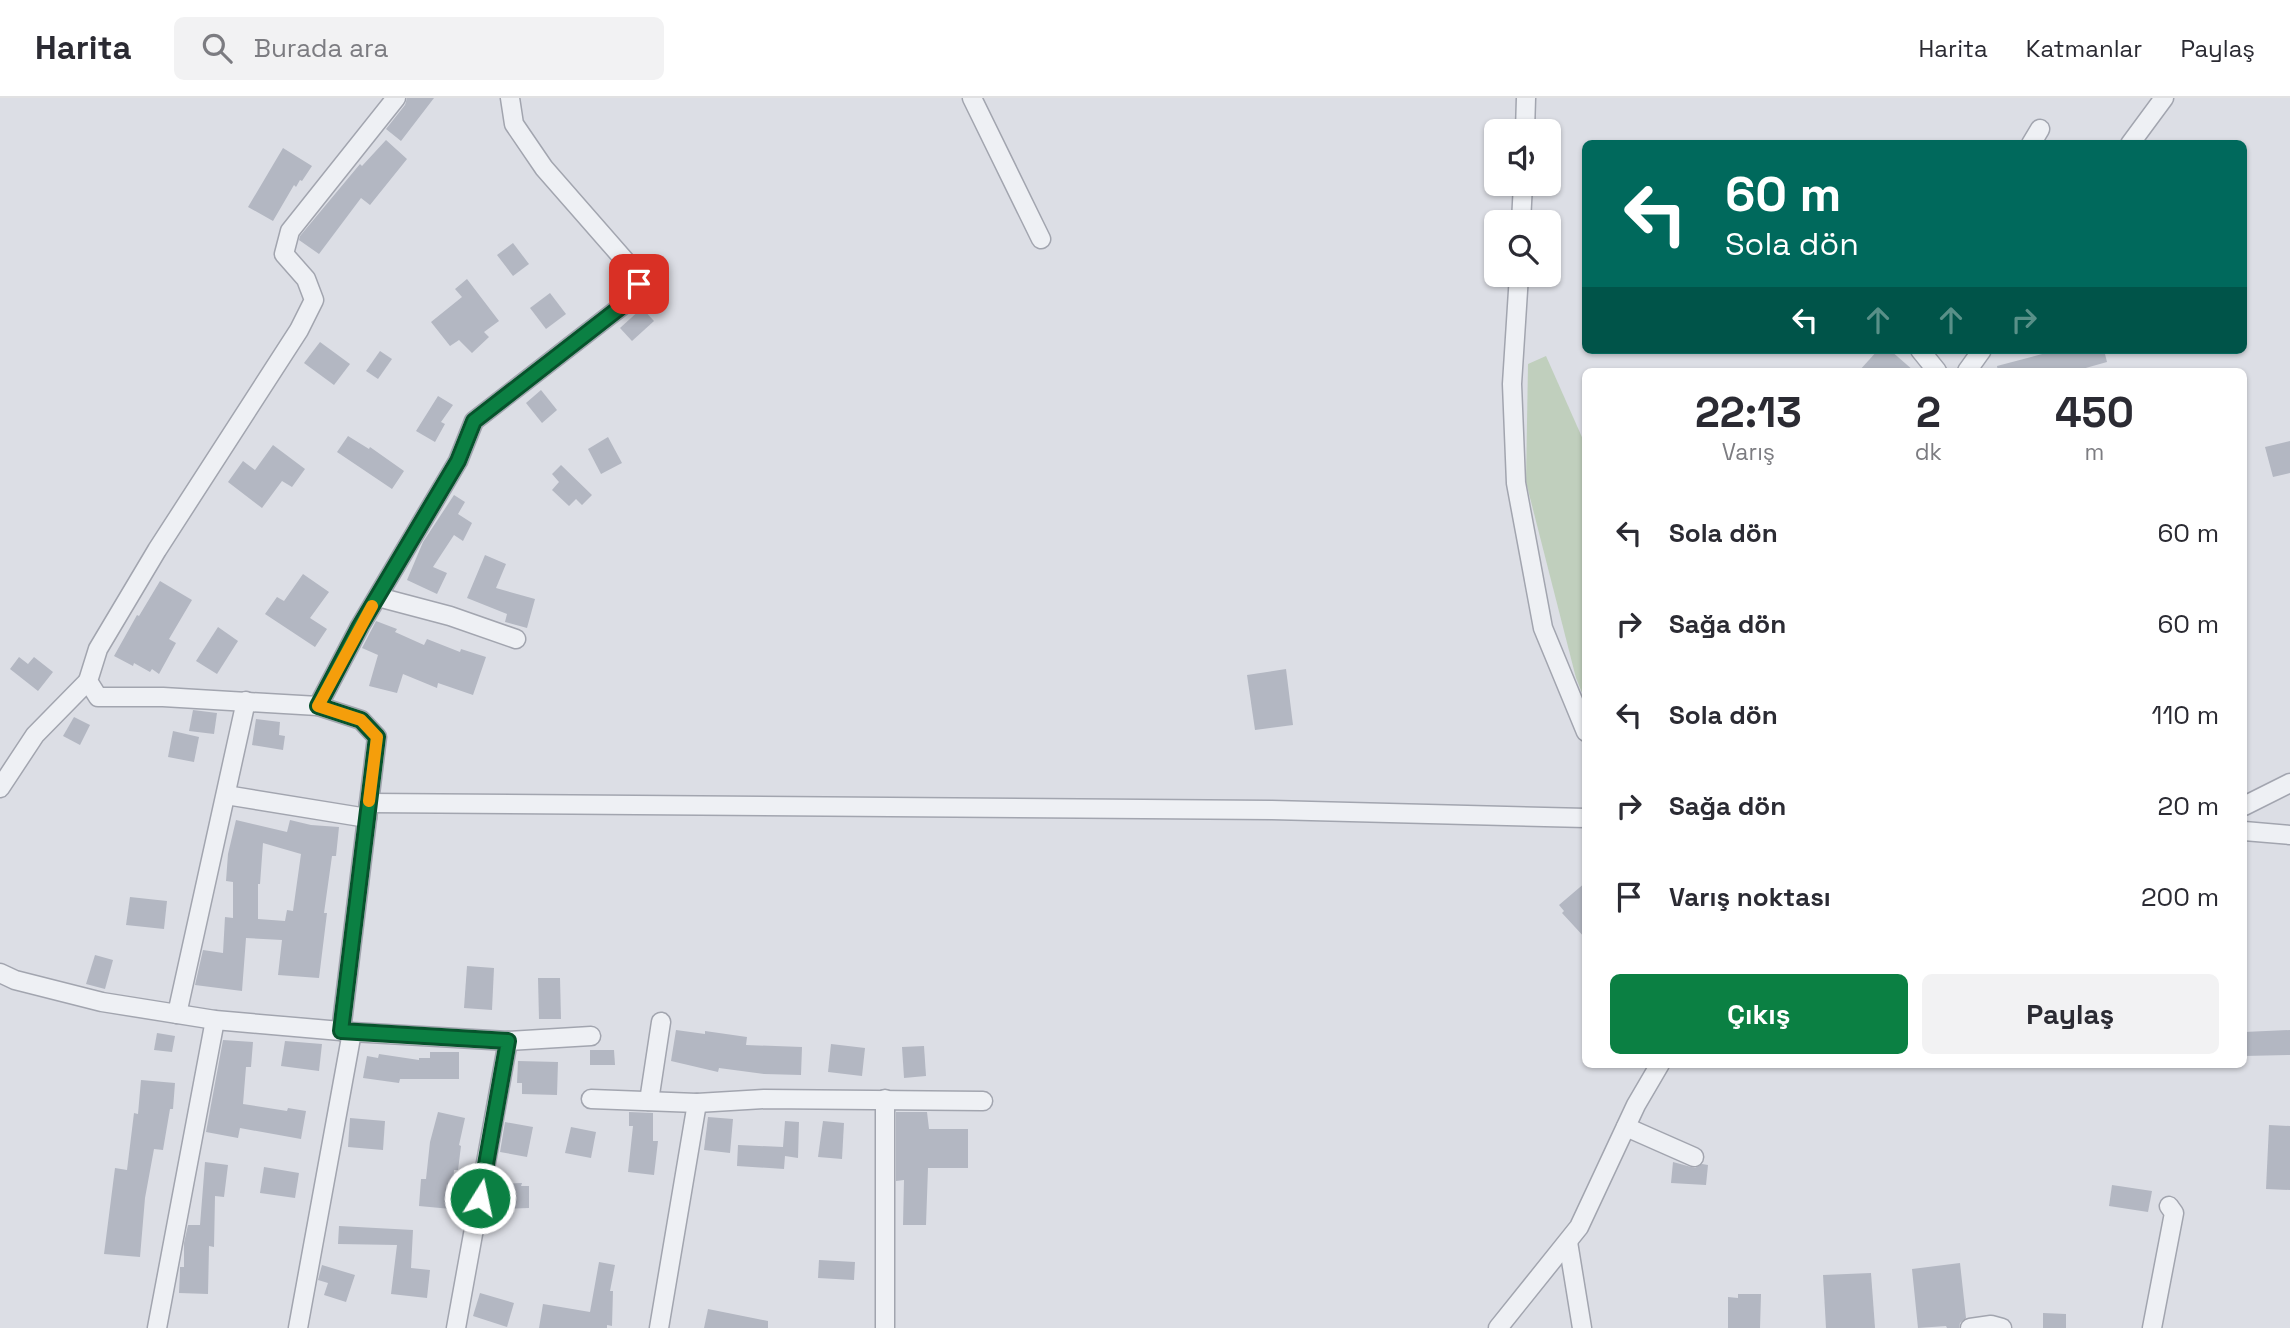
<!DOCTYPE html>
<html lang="tr">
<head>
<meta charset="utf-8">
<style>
	:root { --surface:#fff; --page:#f2f2f3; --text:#2b2b33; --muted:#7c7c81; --line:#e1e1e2; --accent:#0b8043 }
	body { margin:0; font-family:"Space Grotesk",sans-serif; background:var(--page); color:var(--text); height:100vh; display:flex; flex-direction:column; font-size:26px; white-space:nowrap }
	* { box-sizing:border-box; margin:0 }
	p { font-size:23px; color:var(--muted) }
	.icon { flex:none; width:38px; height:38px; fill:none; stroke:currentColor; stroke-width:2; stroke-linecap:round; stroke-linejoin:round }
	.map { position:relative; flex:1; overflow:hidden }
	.panel { position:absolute; left:1582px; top:270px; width:665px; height:700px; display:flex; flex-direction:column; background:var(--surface); border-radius:10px; box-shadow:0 2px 5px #0004 }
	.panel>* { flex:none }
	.top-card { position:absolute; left:1582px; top:42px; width:665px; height:214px; border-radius:10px; box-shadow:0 2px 5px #0004; background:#00695c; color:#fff; overflow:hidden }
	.tools { position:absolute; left:1484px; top:21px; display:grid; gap:14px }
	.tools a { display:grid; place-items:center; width:77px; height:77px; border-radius:10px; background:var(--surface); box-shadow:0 2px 5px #0004; font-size:35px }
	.pin { position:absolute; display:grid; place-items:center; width:60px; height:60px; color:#fff; margin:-30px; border-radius:14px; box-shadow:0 4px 10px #0006 }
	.me { position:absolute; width:77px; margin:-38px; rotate:10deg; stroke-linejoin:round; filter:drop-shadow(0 0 5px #0008) }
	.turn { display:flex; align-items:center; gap:24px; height:147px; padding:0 28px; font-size:32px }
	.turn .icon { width:91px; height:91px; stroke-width:2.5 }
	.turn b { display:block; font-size:49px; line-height:60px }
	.lanes { display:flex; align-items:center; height:66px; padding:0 28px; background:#0003; justify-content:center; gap:35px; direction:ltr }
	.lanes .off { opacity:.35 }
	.eta { display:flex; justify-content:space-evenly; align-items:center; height:119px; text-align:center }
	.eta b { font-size:42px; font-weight:600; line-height:49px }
	.button { display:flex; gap:14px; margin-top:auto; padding:14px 28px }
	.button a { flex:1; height:80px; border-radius:10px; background:var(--accent); color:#fff; font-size:28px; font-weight:600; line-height:80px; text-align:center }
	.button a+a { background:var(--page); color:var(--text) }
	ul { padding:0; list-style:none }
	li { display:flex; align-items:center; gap:21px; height:91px; padding:0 28px }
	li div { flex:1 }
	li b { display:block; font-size:26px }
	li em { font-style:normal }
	header { display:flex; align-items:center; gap:42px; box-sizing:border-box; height:98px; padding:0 35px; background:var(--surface); border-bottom:2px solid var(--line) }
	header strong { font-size:33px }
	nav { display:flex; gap:38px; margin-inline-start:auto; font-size:24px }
	.search { width:490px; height:63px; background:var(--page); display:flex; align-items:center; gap:18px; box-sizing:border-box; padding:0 24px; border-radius:10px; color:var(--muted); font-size:26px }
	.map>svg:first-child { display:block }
</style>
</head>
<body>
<header>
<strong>Harita</strong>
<div class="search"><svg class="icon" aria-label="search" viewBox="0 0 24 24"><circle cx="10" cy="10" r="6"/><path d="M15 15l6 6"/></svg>Burada ara</div>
<nav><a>Harita</a><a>Katmanlar</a><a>Paylaş</a></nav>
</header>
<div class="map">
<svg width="2290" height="1230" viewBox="0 0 2290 1230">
	<rect width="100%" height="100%" fill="#dcdee5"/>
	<!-- green -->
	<polygon fill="#c0cfbd" points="1546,258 1585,346 1585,602 1576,580 1526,384 1528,266"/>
	<!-- building -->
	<g fill="#b3b7c2" fill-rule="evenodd">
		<polygon points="407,0 434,0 401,43 386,31 405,7"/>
		<polygon points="386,42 407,61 370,107 361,100 319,156 299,142 300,138 360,66 362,68"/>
		<polygon points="283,50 312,68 302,83 300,82 296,89 294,87 273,123 248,109"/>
		<polygon points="513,145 529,166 513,178 497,157"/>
		<polygon points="467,181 499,223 484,234 489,239 472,255 459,242 450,248 431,224 462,199 455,191"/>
		<polygon points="550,195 566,216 546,231 530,210"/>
		<polygon points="642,210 654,223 632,243 620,230"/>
		<polygon points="320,244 350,266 334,287 304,265"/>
		<polygon points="1878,252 1890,252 1914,273 1859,273"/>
		<polygon points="2057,252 2104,252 2107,264 2075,273 1998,273 1997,268"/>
		<polygon points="380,253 392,261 378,281 366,273"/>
		<polygon points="541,292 557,312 542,325 526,305"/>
		<polygon points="438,298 453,307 441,324 445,326 435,344 416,333"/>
		<polygon points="348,338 369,351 370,349 404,373 392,391 337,354"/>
		<polygon points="608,339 622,365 601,376 588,351"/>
		<polygon points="2290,343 2290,375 2273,379 2265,349"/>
		<polygon points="273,347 305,371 292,389 282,383 262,410 228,384 243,363 255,372"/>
		<polygon points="561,367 592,397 582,407 576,401 569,408 552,392 559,384 552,376"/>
		<polygon points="454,397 465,404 458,416 472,425 463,443 454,437 433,469 447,475 437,496 407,482 423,444"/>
		<polygon points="485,457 506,466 496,490 535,501 527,530 505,524 507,516 467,500"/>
		<polygon points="303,476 329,494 310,520 327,531 315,549 265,516 277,499 284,503"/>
		<polygon points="160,483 192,502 169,541 176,545 159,576 152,571 150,574 134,565 133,568 114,558 137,517 139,518"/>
		<polygon points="376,523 397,531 395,534 424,547 427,541 460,554 461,551 486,559 473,597 438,585 437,590 403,576 397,595 369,588 378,557 362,550"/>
		<polygon points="218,529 238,543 217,576 196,563"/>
		<polygon points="19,559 28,566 34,559 53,574 38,593 10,571"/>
		<polygon points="1286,571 1293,627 1255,632 1247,577"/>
		<polygon points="193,612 217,615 214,636 189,633"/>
		<polygon points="74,619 90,627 80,647 63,638"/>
		<polygon points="256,621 280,624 279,637 285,638 283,652 252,647"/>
		<polygon points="173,633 199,639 194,664 168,659"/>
		<path d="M236,722L287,734L290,722L311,727L339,729L336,758H332L324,815H327L319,880L278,877L282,842L246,840L242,893L195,887L203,852L223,855L225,819L233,820V784L226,783L228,756ZM263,745L301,756L293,813L287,812L285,823L258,821V786H260Z"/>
		<polygon points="1586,784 1586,841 1562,815 1564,813 1559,807"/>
		<polygon points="130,799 167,803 164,831 126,827"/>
		<polygon points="95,857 113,862 105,891 86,886"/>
		<polygon points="467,868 494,870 492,912 464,910"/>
		<polygon points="538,880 560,880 561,921 539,921"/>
		<polygon points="676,932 705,936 705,933 747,939 746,947 802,949 801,977 764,976 719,970 718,974 671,963"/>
		<polygon points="2290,932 2290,957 2244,958 2244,934"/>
		<polygon points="157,935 175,938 172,954 154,952"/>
		<polygon points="223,942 253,944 251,969 246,969 243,1006 287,1013 288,1010 306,1013 301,1041 240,1030 238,1040 206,1034"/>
		<polygon points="285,943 322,946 319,973 281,968"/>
		<polygon points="831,946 865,950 862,978 828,974"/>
		<polygon points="924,948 926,978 904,980 902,949"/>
		<polygon points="590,952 614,952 615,967 590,967"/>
		<polygon points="430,954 459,954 459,981 400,981 399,985 363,980 367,958 378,960 379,956 419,962 419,960 430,960"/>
		<polygon points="518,963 558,964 557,997 522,996 522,985 517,985"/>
		<polygon points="141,982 175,985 173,1011 170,1011 163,1052 154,1051 145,1100 140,1159 104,1156 115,1070 127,1072 134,1015 138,1016"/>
		<polygon points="438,1014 465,1020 459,1047 461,1048 458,1072 454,1072 451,1111 419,1108 421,1081 426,1081 430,1044"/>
		<polygon points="629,1014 653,1015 653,1043 658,1043 654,1077 628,1074 633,1028 629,1028"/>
		<polygon points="896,1014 927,1014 929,1031 968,1031 968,1070 928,1070 926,1127 903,1127 904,1082 896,1083"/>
		<polygon points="708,1019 733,1021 730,1055 704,1052"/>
		<polygon points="350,1020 385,1023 383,1052 348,1049"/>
		<polygon points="785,1023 799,1024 798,1060 785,1058 784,1071 737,1068 738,1047 783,1049"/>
		<polygon points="823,1023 844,1025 842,1061 818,1059"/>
		<polygon points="505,1024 533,1029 527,1059 500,1054"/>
		<polygon points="2269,1027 2290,1028 2290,1092 2266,1091"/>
		<polygon points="571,1029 596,1034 591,1060 565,1055"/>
		<polygon points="205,1064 228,1067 224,1099 215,1098 214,1149 209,1148 208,1196 179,1195 180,1172 180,1169 184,1169 184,1145 188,1127 200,1127"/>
		<polygon points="1673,1064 1695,1070 1702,1066 1708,1067 1706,1087 1671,1085"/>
		<polygon points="264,1069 299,1075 295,1100 260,1095"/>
		<polygon points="522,1085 521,1088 529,1088 529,1110 496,1111 496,1086"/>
		<polygon points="2112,1087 2152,1093 2148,1114 2109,1108"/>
		<polygon points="339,1128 413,1132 411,1170 430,1172 427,1200 391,1196 397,1147 338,1146"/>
		<polygon points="819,1162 855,1164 854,1182 818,1180"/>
		<polygon points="599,1164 615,1167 610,1193 613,1193 612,1228 607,1227 607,1230 539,1230 543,1206 590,1214"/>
		<polygon points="1960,1165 1966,1220 1960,1225 1959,1230 1947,1230 1946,1228 1918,1230 1912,1171"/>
		<polygon points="322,1167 355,1177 346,1204 324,1197 328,1185 318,1182"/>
		<polygon points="1871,1175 1875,1230 1826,1230 1823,1177"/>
		<polygon points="480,1195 514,1205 507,1229 473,1218"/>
		<polygon points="1738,1196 1761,1196 1760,1230 1728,1230 1728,1199 1738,1200"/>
		<polygon points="708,1211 768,1223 768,1230 704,1230"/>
		<polygon points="2043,1215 2066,1216 2066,1230 2043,1230"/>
	</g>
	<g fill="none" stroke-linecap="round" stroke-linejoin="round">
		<!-- minor casing -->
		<g stroke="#a2a5af" stroke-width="21">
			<g id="minor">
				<polyline points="972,0 1041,141"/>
				<polyline points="1525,33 1526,0"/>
				<polyline points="2031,46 2040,31"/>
				<polyline points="2130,46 2164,0"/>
				<polyline points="1521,124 1523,86"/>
				<polyline points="1519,177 1512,286 1516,385 1543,530 1586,634"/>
				<polyline points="1920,252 1937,273"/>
				<polyline points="1967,273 1982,252"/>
				<polyline points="378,499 450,518 516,541"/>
				<polyline points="318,608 360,528 458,363 474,323 636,197 639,186 635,174 544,70 514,26 510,0"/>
				<polyline points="0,690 35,637 88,583"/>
				<polyline points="226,697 367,720"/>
				<polyline points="369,705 1272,712 1586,720"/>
				<polyline points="2244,708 2290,685"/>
				<polyline points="2244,733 2290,737"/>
				<polyline points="0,875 15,882 102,904 215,922 352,934 508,943 591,938"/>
				<polyline points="177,916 246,603"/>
				<polyline points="341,933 377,639 361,622 318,608 163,599 98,599 88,583 98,551 157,452 299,232 314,202 306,181 284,156 290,133 396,0"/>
				<polyline points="591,1001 697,1005 764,1001 983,1003"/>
				<polyline points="885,1001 885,1230"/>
				<polyline points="649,1003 661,924"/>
				<polyline points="1626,1029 1694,1059"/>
				<polyline points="1568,1144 1582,1230"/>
				<polyline points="157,1230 215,922"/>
				<polyline points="298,1230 352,934"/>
				<polyline points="456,1230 508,943"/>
				<polyline points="659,1230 697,1005"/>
				<polyline points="1498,1230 1579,1129 1636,1007 1660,966"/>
				<polyline points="1970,1230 1991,1227 2002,1230"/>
				<polyline points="2152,1230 2174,1115 2169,1108"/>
			</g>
		</g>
		<!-- minor -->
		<use href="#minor" stroke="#eef0f4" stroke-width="18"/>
	</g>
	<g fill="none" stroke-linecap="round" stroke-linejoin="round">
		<!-- route casing -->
		<g stroke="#07532c" stroke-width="18">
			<polyline id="route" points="480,1100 508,943 341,933 377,639 361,622 318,608 360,528 458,363 474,323 636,197 639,186"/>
		</g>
		<!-- route -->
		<use href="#route" stroke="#0b8043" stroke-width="12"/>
		<!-- slow -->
		<polyline stroke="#f59e0b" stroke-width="12" points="369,703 377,639 361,622 318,608 372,508"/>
	</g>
</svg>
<div class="tools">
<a><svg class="icon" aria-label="sound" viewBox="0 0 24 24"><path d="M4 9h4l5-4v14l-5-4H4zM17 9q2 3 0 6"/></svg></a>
<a><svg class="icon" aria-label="search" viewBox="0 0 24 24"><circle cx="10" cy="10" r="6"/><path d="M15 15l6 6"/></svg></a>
</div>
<div class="pin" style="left:639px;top:186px;background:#d93025"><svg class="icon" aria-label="arrive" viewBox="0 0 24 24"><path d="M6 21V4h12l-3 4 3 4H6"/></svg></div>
<svg class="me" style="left:480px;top:1100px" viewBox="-20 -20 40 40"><circle r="17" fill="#0b8043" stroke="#fff" stroke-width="3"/><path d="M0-11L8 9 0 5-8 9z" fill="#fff"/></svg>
<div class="top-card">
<div class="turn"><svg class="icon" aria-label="left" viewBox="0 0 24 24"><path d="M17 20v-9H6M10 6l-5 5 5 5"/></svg><div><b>60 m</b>Sola dön</div></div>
<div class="lanes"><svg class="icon" aria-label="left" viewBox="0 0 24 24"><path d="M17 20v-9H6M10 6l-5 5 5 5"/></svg><svg class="icon off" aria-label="ahead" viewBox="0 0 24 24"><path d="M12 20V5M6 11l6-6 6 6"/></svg><svg class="icon off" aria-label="ahead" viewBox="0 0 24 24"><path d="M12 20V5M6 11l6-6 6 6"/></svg><svg class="icon off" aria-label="right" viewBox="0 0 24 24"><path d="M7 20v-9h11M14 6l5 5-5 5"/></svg></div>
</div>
<section class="panel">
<div class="eta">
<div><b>22:13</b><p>Varış</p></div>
<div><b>2</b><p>dk</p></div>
<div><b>450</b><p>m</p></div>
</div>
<ul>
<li><svg class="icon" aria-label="left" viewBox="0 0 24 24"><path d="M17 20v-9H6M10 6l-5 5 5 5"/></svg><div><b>Sola dön</b></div><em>60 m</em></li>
<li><svg class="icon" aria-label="right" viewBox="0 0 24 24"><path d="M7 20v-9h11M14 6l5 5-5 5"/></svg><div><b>Sağa dön</b></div><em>60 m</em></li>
<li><svg class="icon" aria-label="left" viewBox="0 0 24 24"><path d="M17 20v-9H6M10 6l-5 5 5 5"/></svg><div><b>Sola dön</b></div><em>110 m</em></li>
<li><svg class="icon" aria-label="right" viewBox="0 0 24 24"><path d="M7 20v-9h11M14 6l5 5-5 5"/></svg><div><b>Sağa dön</b></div><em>20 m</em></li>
<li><svg class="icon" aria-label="arrive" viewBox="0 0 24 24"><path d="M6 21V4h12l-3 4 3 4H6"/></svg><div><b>Varış noktası</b></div><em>200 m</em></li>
</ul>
<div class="button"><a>Çıkış</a><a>Paylaş</a></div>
</section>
</div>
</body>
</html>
